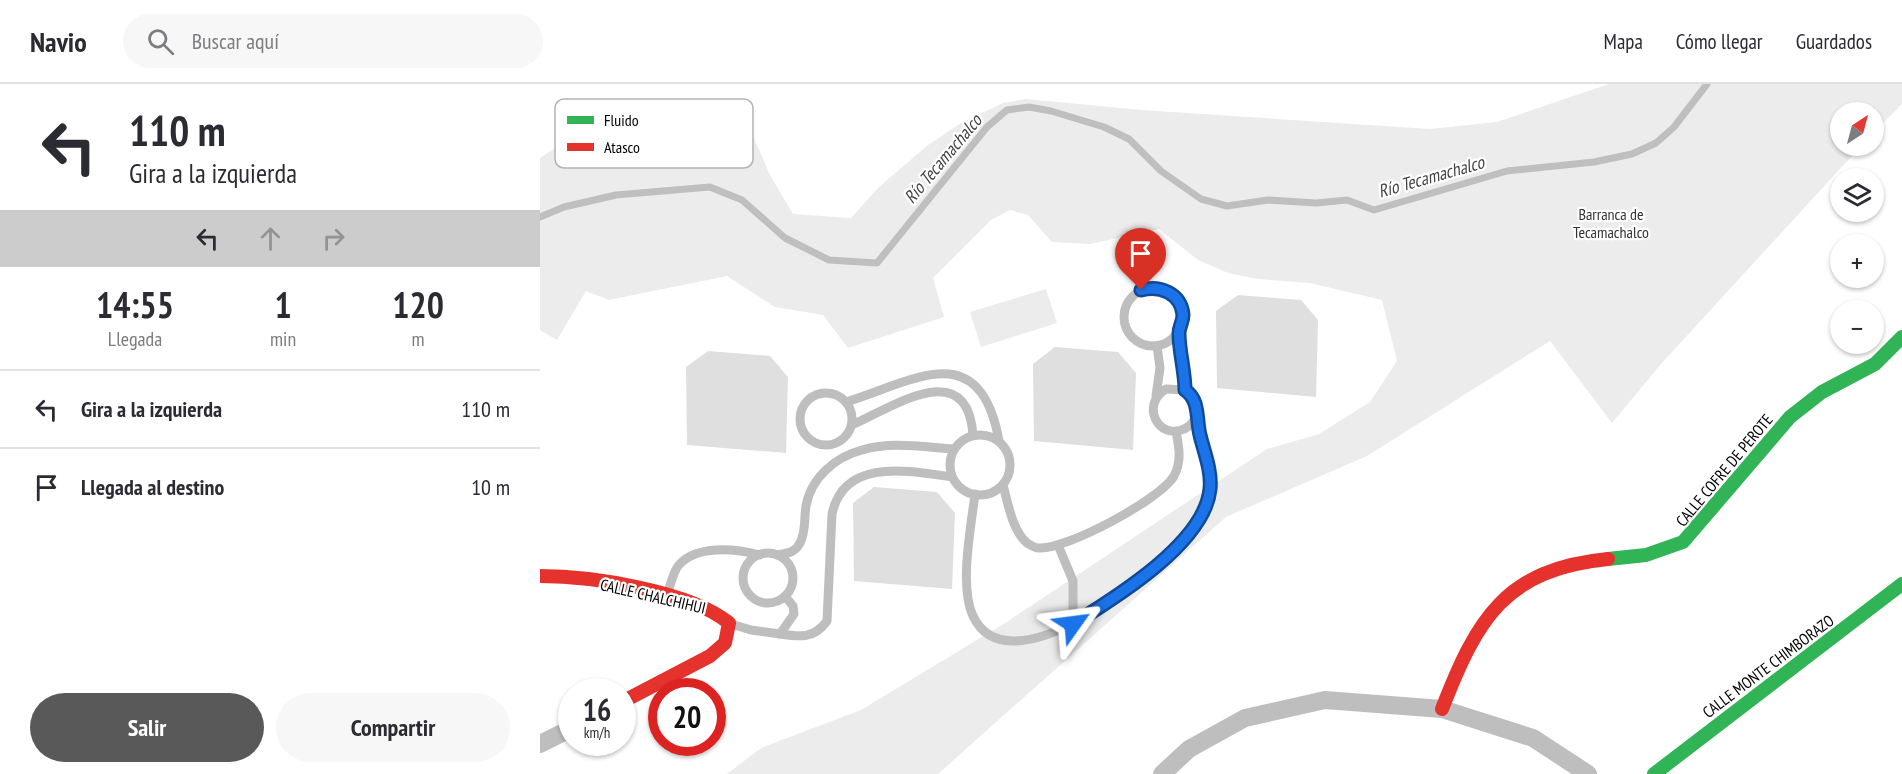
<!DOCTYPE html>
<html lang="es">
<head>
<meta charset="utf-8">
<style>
	:root { --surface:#fff; --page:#f7f7f7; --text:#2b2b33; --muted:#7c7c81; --line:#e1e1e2; --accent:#595959 }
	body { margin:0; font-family:"PT Sans Narrow",sans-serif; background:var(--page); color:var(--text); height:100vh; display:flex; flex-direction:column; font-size:22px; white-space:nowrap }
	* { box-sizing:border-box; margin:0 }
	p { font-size:20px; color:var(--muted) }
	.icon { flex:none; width:33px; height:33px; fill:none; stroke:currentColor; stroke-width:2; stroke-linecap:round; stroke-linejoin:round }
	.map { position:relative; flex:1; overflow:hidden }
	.panel { display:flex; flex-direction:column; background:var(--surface); width:540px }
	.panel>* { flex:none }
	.banner { background:#fff; color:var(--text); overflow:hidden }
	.needle { width:39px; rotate:36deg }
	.fabs { position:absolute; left:1290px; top:18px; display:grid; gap:12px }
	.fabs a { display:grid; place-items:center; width:54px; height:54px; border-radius:50%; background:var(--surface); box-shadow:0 2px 4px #0004; font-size:30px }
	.speed { position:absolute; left:18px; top:594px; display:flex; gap:12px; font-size:30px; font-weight:700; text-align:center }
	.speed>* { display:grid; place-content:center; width:78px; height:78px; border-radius:50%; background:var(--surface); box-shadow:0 2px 4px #0004; line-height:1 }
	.speed small { font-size:15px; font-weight:400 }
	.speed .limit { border:9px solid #d22; background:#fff; color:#111 }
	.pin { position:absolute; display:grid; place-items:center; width:51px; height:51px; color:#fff; margin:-62px -26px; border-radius:50% 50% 50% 0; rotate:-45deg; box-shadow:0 0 6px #0007 }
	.pin .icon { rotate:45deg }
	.me { position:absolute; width:66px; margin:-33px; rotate:59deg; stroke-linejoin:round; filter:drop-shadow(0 0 4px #0008) }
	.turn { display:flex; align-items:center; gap:21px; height:126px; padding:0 30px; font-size:27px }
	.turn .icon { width:78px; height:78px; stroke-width:2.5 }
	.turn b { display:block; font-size:42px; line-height:51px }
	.lanes { display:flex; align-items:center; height:57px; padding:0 30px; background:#0003; justify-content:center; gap:30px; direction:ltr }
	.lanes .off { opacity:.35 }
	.eta { display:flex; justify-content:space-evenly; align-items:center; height:102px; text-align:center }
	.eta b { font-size:36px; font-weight:600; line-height:42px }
	.button { display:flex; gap:12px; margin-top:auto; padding:12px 30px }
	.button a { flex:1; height:69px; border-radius:36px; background:var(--accent); color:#fff; font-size:24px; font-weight:600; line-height:69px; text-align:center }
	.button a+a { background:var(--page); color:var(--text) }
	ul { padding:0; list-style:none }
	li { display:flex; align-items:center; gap:18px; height:78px; padding:0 30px; border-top:2px solid var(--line) }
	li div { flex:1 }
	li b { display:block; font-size:22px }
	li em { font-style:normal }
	header { display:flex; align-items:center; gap:36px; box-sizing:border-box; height:84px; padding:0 30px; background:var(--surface); border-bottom:2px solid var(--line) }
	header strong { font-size:28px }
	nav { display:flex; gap:33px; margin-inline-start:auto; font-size:21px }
	.search { width:420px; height:54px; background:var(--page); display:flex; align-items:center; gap:15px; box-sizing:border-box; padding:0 21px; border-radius:33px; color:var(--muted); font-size:22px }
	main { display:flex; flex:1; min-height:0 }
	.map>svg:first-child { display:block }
</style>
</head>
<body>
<header>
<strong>Navio</strong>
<div class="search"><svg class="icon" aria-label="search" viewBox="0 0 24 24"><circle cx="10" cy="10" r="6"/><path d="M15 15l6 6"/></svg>Buscar aquí</div>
<nav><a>Mapa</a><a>Cómo llegar</a><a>Guardados</a></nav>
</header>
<main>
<section class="panel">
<div class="banner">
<div class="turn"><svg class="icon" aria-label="left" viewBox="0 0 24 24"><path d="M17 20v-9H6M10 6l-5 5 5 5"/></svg><div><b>110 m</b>Gira a la izquierda</div></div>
<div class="lanes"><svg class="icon" aria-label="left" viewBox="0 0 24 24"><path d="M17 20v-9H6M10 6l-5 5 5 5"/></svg><svg class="icon off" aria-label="ahead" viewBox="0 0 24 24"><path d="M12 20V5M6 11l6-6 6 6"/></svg><svg class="icon off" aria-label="right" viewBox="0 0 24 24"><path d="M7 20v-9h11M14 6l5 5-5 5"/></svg></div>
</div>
<div class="eta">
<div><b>14:55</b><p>Llegada</p></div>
<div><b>1</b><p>min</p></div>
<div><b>120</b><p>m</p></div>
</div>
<ul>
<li><svg class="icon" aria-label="left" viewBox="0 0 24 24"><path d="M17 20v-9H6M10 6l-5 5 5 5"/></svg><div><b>Gira a la izquierda</b></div><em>110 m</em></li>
<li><svg class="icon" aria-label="arrive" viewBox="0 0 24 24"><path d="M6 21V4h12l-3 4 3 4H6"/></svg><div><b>Llegada al destino</b></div><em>10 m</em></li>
</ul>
<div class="button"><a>Salir</a><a>Compartir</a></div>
</section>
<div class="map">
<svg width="1362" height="690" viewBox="0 0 1362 690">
	<rect width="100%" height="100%" fill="#fff"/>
	<!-- green -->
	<g fill="#ececec">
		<polygon points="1069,0 1362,0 1362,20 1334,48 1334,28 1300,28 1300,62 1321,62 1121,280 1072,339 1010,257 827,372 686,433 398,690 187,690 221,664 321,626 465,539 727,365 779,350 830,318 857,277 842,216 770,199 718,195 688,189 658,176 619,145 550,160 512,158 488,131 470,126 451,136 393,194 404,233 308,264 283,231 235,223 187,192 69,216 46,207 17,256 0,246 0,74 57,36 135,39 213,52 230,91 253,130 311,134 339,103 388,61 421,39 463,19 486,15 602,26 890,45 957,38"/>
		<polygon points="506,205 517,239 441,263 430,228"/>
	</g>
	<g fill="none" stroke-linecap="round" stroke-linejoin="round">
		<!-- stream -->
		<polyline stroke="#bfbfbf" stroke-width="7" points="0,133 24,123 76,111 170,103 202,116 245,154 289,176 337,179 447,43 467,26 489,23 511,27 564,43 589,55 621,87 661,115 687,122 728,116 776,119 807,116 834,126 967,87 1054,78 1092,70 1116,59 1134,43 1167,0"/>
	</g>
	<!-- building -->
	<g fill="#dfdfdf">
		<polygon points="698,211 761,216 778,236 776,313 677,304 676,227"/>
		<polygon points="515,263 578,268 596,289 593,366 494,357 493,280"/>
		<polygon points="168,267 230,272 248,293 246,369 147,361 146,283"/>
		<polygon points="334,403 397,408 415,429 412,505 314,497 313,419"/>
	</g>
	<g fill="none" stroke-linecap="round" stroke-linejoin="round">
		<!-- lane -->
		<g stroke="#bebebe" stroke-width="9">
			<circle cx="613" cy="233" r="29"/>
			<path d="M639,248C641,264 641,288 645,304C646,308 651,310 653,314C660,325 656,340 644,345C618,357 600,320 626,305L645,306"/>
			<circle cx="286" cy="335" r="26"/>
			<polyline points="616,312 620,284 617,262"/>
			<path d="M306,318C374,297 440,251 459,357"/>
			<path d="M312,341C353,323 427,271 433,351"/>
			<circle cx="440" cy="381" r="30"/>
			<path d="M463,401C468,419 472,446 487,459C490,461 496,464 499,464C526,466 621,415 634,392C642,377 639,363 636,347"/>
			<path d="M435,410C431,443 419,503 433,532C472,615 648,469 666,418C676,391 662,360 655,334"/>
			<polyline points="518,461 533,497 533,540"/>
			<circle cx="228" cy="494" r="25"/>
			<path d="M237,471C247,469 255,469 260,459C266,448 264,434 266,422C271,394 295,373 322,366C351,357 384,363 414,365"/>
			<path d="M128,508C131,499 133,489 138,482C156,460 196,465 220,471"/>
			<polyline points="191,540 211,546 240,550 254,530 253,522 245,512"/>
			<path d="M240,550C260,553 274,555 287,537L292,430C304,373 369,387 412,393"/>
		</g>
		<!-- street -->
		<g stroke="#bebebe" stroke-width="18">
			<polyline points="0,660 32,644"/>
			<polyline points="622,690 649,665 705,634 785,616 902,625 993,654 1048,690"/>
		</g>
		<!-- fast -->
		<g stroke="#30b455" stroke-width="14">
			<polyline points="1068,475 1106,471 1143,458 1250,333 1282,308 1335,280 1362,253"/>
			<polyline points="1114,690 1362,500"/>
		</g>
		<!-- jam -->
		<g stroke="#e5322d" stroke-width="14">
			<path d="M0,492C51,492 150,507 189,539L185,559L170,572L82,618"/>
			<path d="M902,625C937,535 965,485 1068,475"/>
		</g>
	</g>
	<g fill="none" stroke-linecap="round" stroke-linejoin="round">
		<!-- route casing -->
		<g stroke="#114b97" stroke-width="15">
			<path id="route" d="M533,540C575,514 665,459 670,405C672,387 664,368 660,351C656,335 660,316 645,306C645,287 639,268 639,249C639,243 643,238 643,231C641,209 620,201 601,206"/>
		</g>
		<!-- route -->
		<use href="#route" stroke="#1a73e8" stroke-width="10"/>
	</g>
	<g text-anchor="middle" stroke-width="4.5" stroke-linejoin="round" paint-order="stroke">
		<!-- park labels -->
		<g font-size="16" fill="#333" stroke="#fff">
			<text x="1071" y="136">Barranca de<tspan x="1071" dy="18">Tecamachalco</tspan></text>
		</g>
		<!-- street labels -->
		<g font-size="16" fill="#000" stroke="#fff">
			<text transform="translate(1184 386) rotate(-50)" y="6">CALLE COFRE DE PEROTE</text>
			<text transform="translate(113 512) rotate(13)" y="6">CALLE CHALCHIHUI</text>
			<text transform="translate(1228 582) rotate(-37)" y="6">CALLE MONTE CHIMBORAZO</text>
		</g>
		<!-- water labels -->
		<g font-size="18" font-style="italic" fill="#444" stroke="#fff">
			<text transform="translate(403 75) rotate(-50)" y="6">Río Tecamachalco</text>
			<text transform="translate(891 93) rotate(-16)" y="6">Río Tecamachalco</text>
		</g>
	</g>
	<!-- legend -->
	<rect x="15" y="15" width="198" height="69" rx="9" fill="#fff" stroke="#b2b2b2" stroke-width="1.5"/>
	<rect x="27" y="32" width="27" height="8" fill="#30b455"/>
	<rect x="27" y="59" width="27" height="8" fill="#e5322d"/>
	<g font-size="16" fill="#000">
		<text x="64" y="42">Fluido</text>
		<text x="64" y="69">Atasco</text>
	</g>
</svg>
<div class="fabs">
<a><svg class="needle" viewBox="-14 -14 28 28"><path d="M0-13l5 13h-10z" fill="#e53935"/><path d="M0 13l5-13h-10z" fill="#7c7c81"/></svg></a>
<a><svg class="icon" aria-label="layers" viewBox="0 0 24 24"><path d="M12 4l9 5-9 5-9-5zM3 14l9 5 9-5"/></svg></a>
<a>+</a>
<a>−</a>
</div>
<div class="speed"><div>16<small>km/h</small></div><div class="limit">20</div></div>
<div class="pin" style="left:601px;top:206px;background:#d93025"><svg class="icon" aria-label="arrive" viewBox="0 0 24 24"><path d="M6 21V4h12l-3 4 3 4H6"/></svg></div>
<svg class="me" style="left:533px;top:540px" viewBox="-20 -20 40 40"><path d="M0-17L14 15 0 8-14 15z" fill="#1a73e8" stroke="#fff" stroke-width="4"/></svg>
</div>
</main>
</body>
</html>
